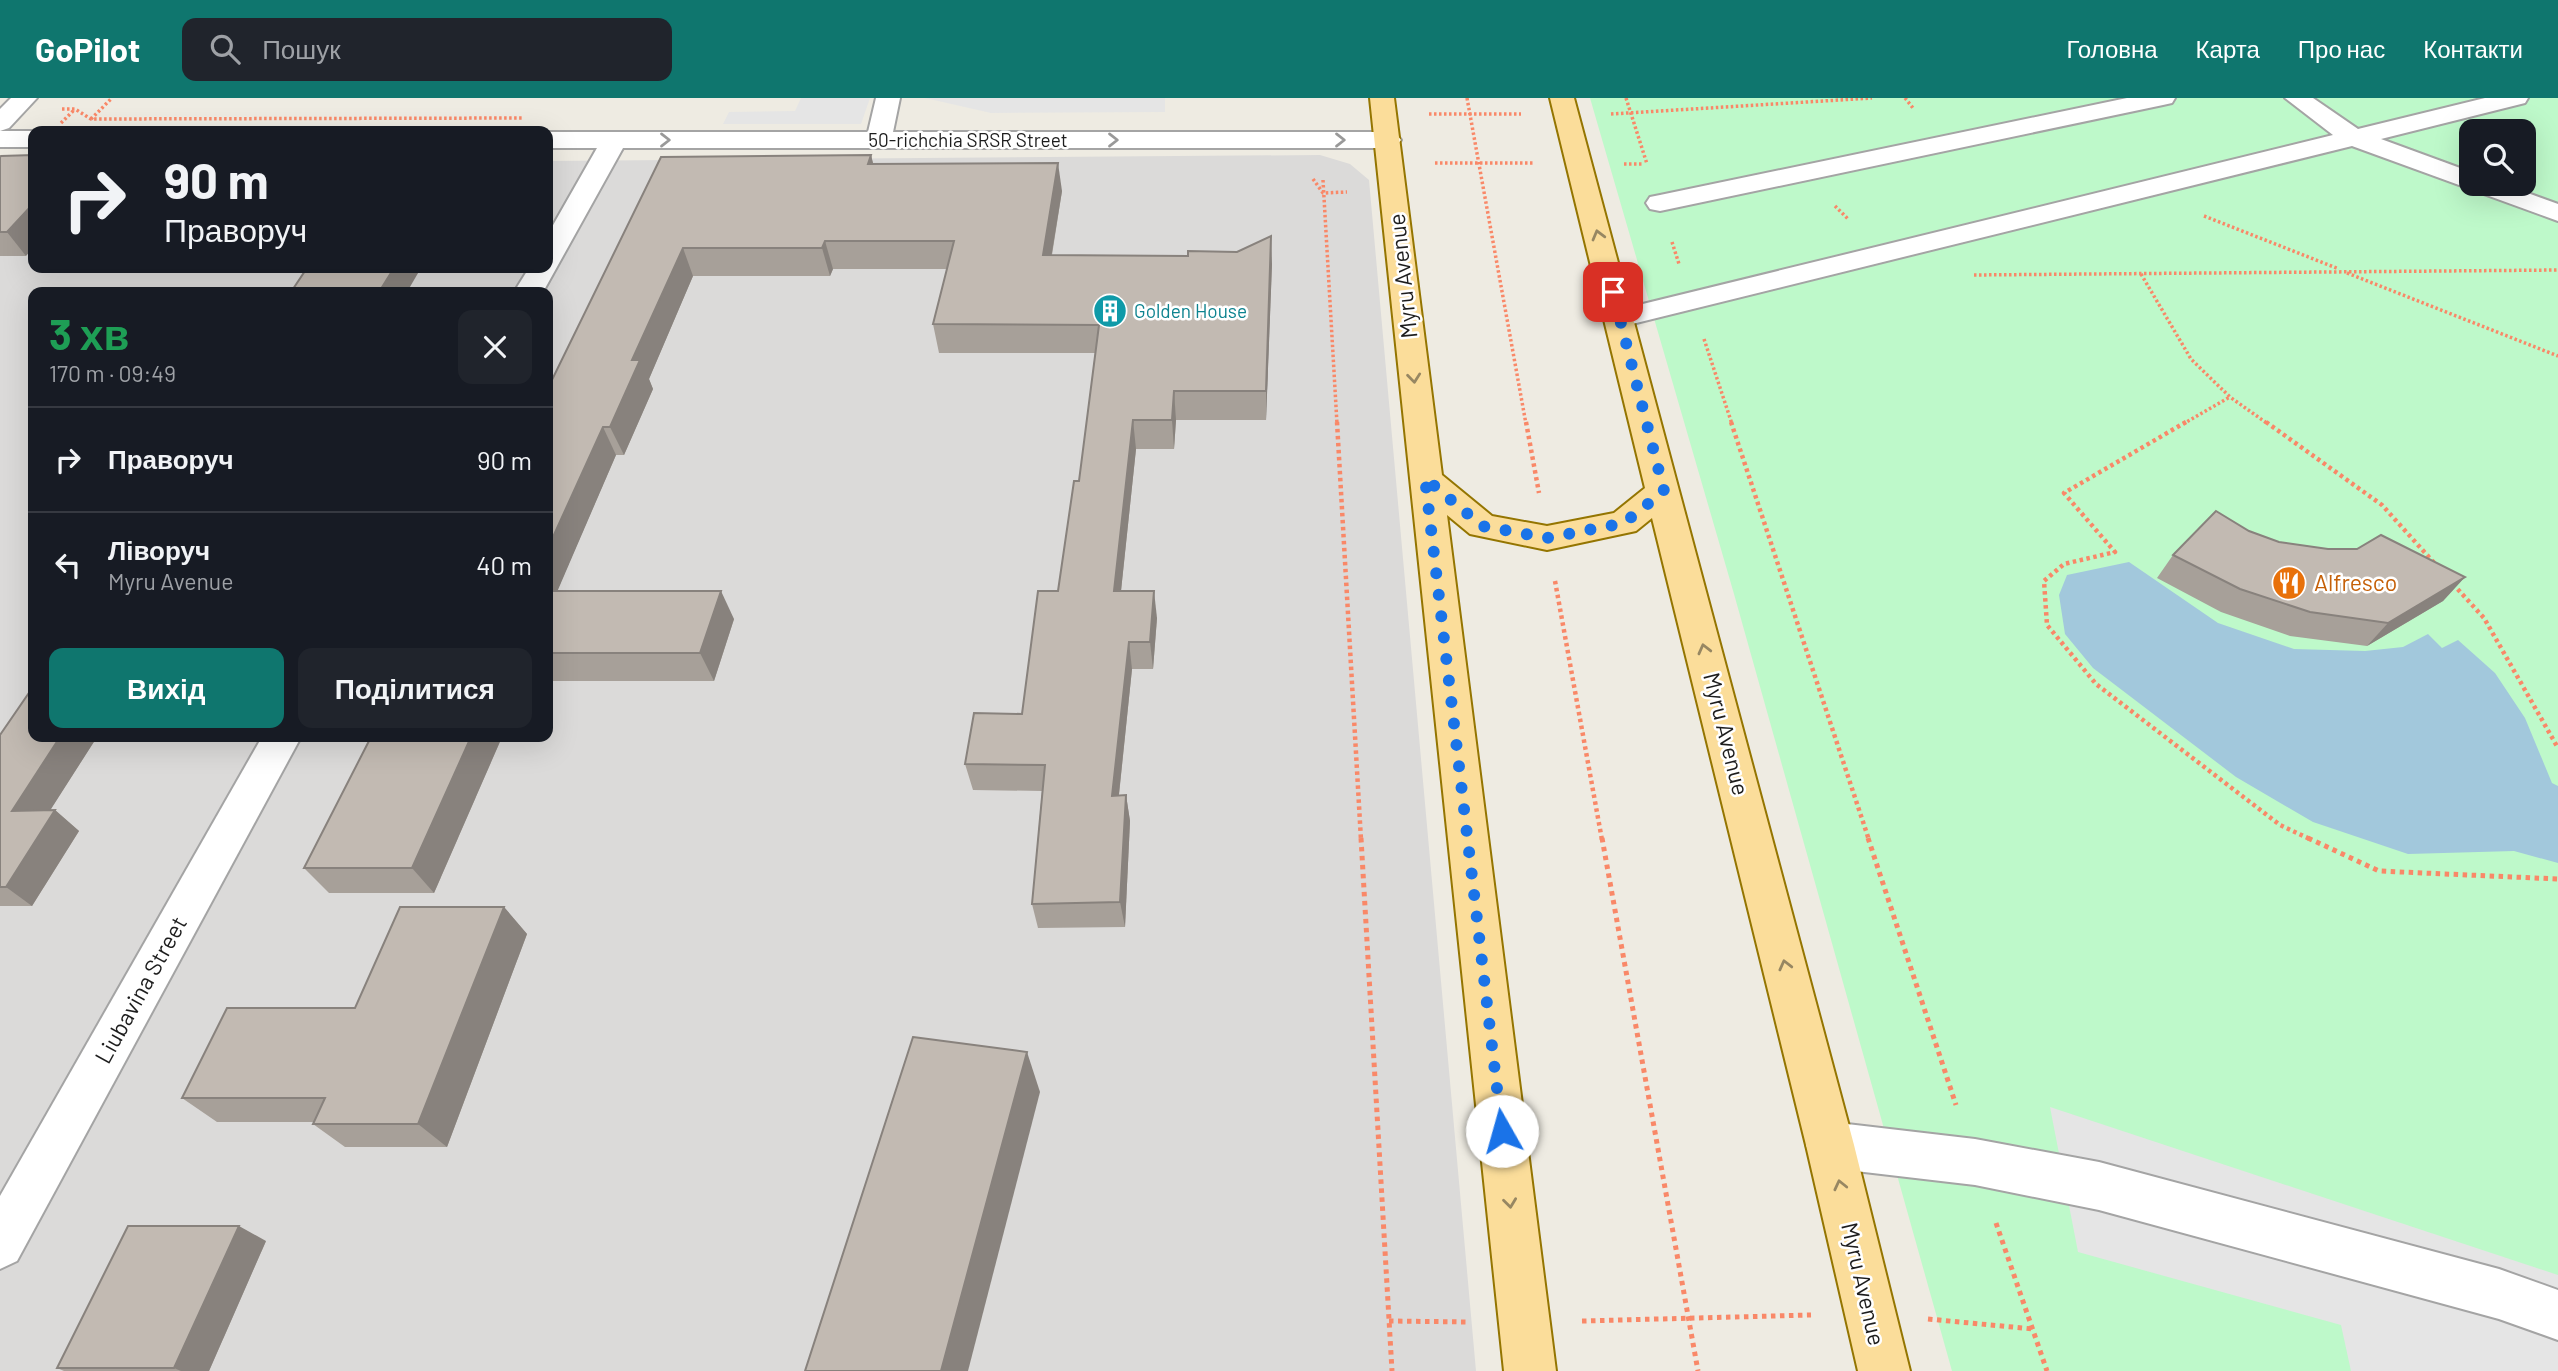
<!DOCTYPE html>
<html lang="uk">
<head>
<meta charset="utf-8">
<style>
	:root { --surface:#171b24; --page:#20242c; --text:#f1f3f6; --muted:#9ea1a6; --line:#363941; --accent:#0f766e }
	body { margin:0; font-family:Barlow,sans-serif; background:var(--page); color:var(--text); height:100vh; display:flex; flex-direction:column; font-size:26px; white-space:nowrap }
	* { box-sizing:border-box; margin:0 }
	p { font-size:23px; color:var(--muted) }
	.icon { flex:none; width:38px; height:38px; fill:none; stroke:currentColor; stroke-width:2; stroke-linecap:round; stroke-linejoin:round }
	.map { position:relative; flex:1; overflow:hidden }
	.details { position:absolute; left:28px; top:189px; width:525px; height:455px; display:flex; flex-direction:column; background:var(--surface); border-radius:14px; box-shadow:0 7px 28px #0002 }
	.details>* { flex:none }
	.guide { position:absolute; left:28px; top:28px; width:525px; height:147px; border-radius:14px; box-shadow:0 7px 28px #0002; background:#171b24; color:var(--text); overflow:hidden }
	.fabs { position:absolute; left:2459px; top:21px; display:grid; gap:14px }
	.fabs a { display:grid; place-items:center; width:77px; height:77px; border-radius:14px; background:var(--surface); box-shadow:0 7px 28px #0002; font-size:35px }
	.pin { position:absolute; display:grid; place-items:center; width:60px; height:60px; color:#fff; margin:-30px; border-radius:14px; box-shadow:0 4px 10px #0006 }
	.me { position:absolute; width:77px; margin:-38px; rotate:353deg; stroke-linejoin:round; filter:drop-shadow(0 0 5px #0008) }
	.turn { display:flex; align-items:center; gap:24px; height:147px; padding:0 21px; font-size:32px }
	.turn .icon { width:91px; height:91px; stroke-width:2.5 }
	.turn b { display:block; font-size:49px; line-height:60px }
	.round { display:grid; place-items:center; flex:none; width:74px; height:74px; border-radius:14px; background:var(--page) }
	.overview { display:flex; align-items:center; justify-content:space-between; height:119px; padding:0 21px }
	h1 { font-size:42px; font-weight:700; line-height:52px; color:#1e9e55 }
	.action { display:flex; gap:14px; margin-top:auto; padding:14px 21px }
	.action a { flex:1; height:80px; border-radius:14px; background:var(--accent); color:#fff; font-size:28px; font-weight:700; line-height:80px; text-align:center }
	.action a+a { background:var(--page); color:var(--text) }
	ul { padding:0; list-style:none }
	li { display:flex; align-items:center; gap:21px; height:105px; padding:0 21px; border-top:2px solid var(--line) }
	li div { flex:1 }
	li b { display:block; font-size:26px }
	li em { font-style:normal }
	header { display:flex; align-items:center; gap:42px; box-sizing:border-box; height:98px; padding:0 35px; background:var(--accent); color:#fff }
	header strong { font-size:33px }
	nav { display:flex; gap:38px; margin-inline-start:auto; font-size:24px }
	.search { width:490px; height:63px; background:var(--page); display:flex; align-items:center; gap:18px; box-sizing:border-box; padding:0 24px; border-radius:14px; color:var(--muted); font-size:26px }
	.map>svg:first-child { display:block }
</style>
</head>
<body>
<header>
<strong>GoPilot</strong>
<div class="search"><svg class="icon" aria-label="search" viewBox="0 0 24 24"><circle cx="10" cy="10" r="6"/><path d="M15 15l6 6"/></svg>Пошук</div>
<nav><a>Головна</a><a>Карта</a><a>Про нас</a><a>Контакти</a></nav>
</header>
<div class="map">
<svg width="2558" height="1273" viewBox="0 0 2558 1273">
	<rect width="100%" height="100%" fill="#eeebe2"/>
	<!-- residential -->
	<path fill="#dbdad9" fill-rule="evenodd" d="M1320,57L1350,66L1369,82L1476,1273H0V68L33,67V170H548V63ZM33,194H548V639H33Z"/>
	<!-- park -->
	<path fill="#bef9ca" fill-rule="evenodd" d="M1590,0H2558V1273H1952L1734,496ZM2471,33H2524V86H2471Z"/>
	<!-- parking -->
	<g fill="#e5e5e5">
		<polygon points="801,0 870,0 861,26 723,26 729,14 795,13"/>
		<polygon points="925,0 1165,0 1165,14 991,15"/>
		<polygon points="2050,1009 2558,1177 2558,1273 2351,1273 2341,1227 2078,1154"/>
	</g>
	<!-- water -->
	<polygon fill="#a2c8dc" points="2129,464 2218,525 2294,551 2365,553 2403,549 2428,536 2442,550 2458,542 2495,575 2525,620 2552,685 2558,688 2558,765 2514,753 2408,756 2313,724 2236,679 2093,570 2065,536 2059,497 2067,477"/>
	<g fill="none" stroke-linecap="round" stroke-linejoin="round">
		<!-- minor casing -->
		<g stroke="#a4a4a4" stroke-width="4">
			<g id="minor">
				<polygon points="11,0 37,0 9,30 0,33 0,11"/>
				<polygon points="876,0 900,0 893,34 1388,34 1397,37 1401,42 1397,47 1388,50 623,50 543,194 514,194 529,170 548,170 548,136 597,50 548,50 548,34 868,34"/>
				<polygon points="2127,0 2175,0 2172,5 2163,7 1660,113 1650,111 1646,105 1650,99 1660,97"/>
				<polygon points="2285,0 2313,0 2358,31 2485,0 2528,0 2525,5 2381,41 2471,74 2471,86 2503,86 2558,106 2558,123 2352,48 1620,229 1610,226 1605,220 1610,214 2333,37"/>
				<rect x="0" y="33" width="33" height="16"/>
				<polygon points="262,639 301,639 17,1163 0,1171 0,1098"/>
				<polygon points="1830,1024 1975,1041 2099,1064 2499,1171 2558,1192 2558,1242 2499,1221 2099,1112 1975,1087 1830,1070 1813,1063 1806,1047 1813,1031"/>
			</g>
		</g>
		<!-- major casing -->
		<g stroke="#947501" stroke-width="4">
			<polygon id="major" points="1370,0 1394,0 1442,377 1492,418 1547,428 1614,415 1645,390 1550,0 1574,0 1854,1047 1910,1273 1858,1273 1806,1047 1652,420 1636,433 1547,452 1470,436 1447,417 1556,1273 1504,1273"/>
		</g>
		<!-- path-far2 -->
		<g stroke="#f98868" stroke-width="3.5" stroke-dasharray="2.5 2.5" stroke-linecap="butt">
			<polyline points="1467,0 1526,326"/>
			<polyline points="1626,0 1647,66"/>
			<polyline points="1905,0 1913,10"/>
			<polyline points="62,11 75,11 91,21 523,20"/>
			<polyline points="1429,16 1521,16"/>
			<polyline points="1611,16 1872,0"/>
			<polyline points="91,21 112,0"/>
			<polyline points="61,25 75,11"/>
			<polyline points="1435,65 1534,65"/>
			<polyline points="1624,66 1643,66"/>
			<polyline points="1313,81 1323,95 1347,94"/>
			<polyline points="1323,82 1337,326"/>
			<polyline points="1835,108 1848,121"/>
			<polyline points="2204,118 2339,171"/>
			<polyline points="1672,144 1679,166"/>
			<polyline points="2347,175 2558,258"/>
			<polyline points="2141,176 2191,261 2230,299 2268,326"/>
			<polyline points="1974,177 2558,172"/>
			<polyline points="1704,241 1732,326"/>
			<polyline points="2183,326 2230,299"/>
		</g>
		<!-- path-far1 -->
		<g stroke="#f98868" stroke-width="4.5" stroke-dasharray="3.5 3.5" stroke-linecap="butt">
			<polyline points="1337,324 1361,742"/>
			<polyline points="1526,324 1539,395"/>
			<polyline points="1731,324 1869,742"/>
			<polyline points="2186,324 2064,395 2115,454 2064,466 2044,483 2047,527 2096,586 2280,727 2312,742"/>
			<polyline points="2266,324 2382,407 2436,467"/>
			<polyline points="1555,483 1602,742"/>
			<polyline points="2453,486 2484,520 2558,650"/>
		</g>
		<!-- path -->
		<g stroke="#f98868" stroke-width="5" stroke-dasharray="4.5 4.5" stroke-linecap="butt">
			<polyline points="1361,740 1392,1273"/>
			<polyline points="1602,740 1698,1273"/>
			<polyline points="1868,740 1956,1007"/>
			<polyline points="2308,740 2379,773 2558,781"/>
			<polyline points="1996,1125 2047,1273"/>
			<polyline points="1928,1221 2033,1231"/>
			<polyline points="1389,1223 1469,1224"/>
			<polyline points="1582,1223 1811,1217"/>
		</g>
		<!-- minor -->
		<use href="#minor" fill="#fff" fill-rule="evenodd"/>
		<!-- major -->
		<use href="#major" fill="#fbdd9a" fill-rule="evenodd"/>
	</g>
	<!-- wall -->
	<g fill="#a7a099">
		<polygon points="871,57 873,66 1062,93 1052,157 1272,166 1266,322 1176,322 1174,351 1136,351 1121,493 1157,520 1153,571 1132,571 1119,697 1126,697 1130,723 1125,829 1038,830 1032,806 1042,693 973,692 965,666 1022,616 1058,493 1079,383 1095,255 939,255 933,226 947,171 833,171 830,178 693,178 649,281 653,291 624,357 616,357 557,493 734,521 714,583 548,583 548,290 661,59"/>
		<polygon points="0,59 26,158 0,158"/>
		<polygon points="2249,433 2279,444 2465,479 2443,503 2367,548 2290,538 2221,514 2157,480 2173,457"/>
		<polygon points="0,637 97,639 50,712 55,712 79,733 32,808 0,808"/>
		<polygon points="371,639 502,639 434,795 329,795 304,770"/>
		<polygon points="504,809 527,836 447,1049 345,1049 313,1026 314,1024 217,1024 182,1000 355,910"/>
		<polygon points="266,1143 209,1273 64,1273 57,1270"/>
	</g>
	<!-- shaded-wall -->
	<g fill="#88827d">
		<polygon points="871,57 878,85 868,66"/>
		<polygon points="1058,65 1062,93 1047,185 1043,157"/>
		<polygon points="33,106 33,150 26,158 7,134"/>
		<polygon points="1271,138 1272,166 1266,322 1266,293"/>
		<polygon points="825,143 833,171 830,178 822,150"/>
		<polygon points="683,150 693,178 649,281 653,291 624,357 610,329 632,262"/>
		<polygon points="394,170 421,170 407,194 379,194"/>
		<polygon points="1174,293 1176,322 1174,351 1172,322"/>
		<polygon points="1133,322 1136,351 1118,521 1114,493"/>
		<polygon points="603,329 616,357 548,515 548,450"/>
		<polygon points="2465,479 2443,503 2367,548 2388,525"/>
		<polygon points="721,493 734,521 714,583 700,555"/>
		<polygon points="1154,493 1157,520 1153,571 1150,544"/>
		<polygon points="1129,544 1132,571 1116,724 1112,698"/>
		<polygon points="60,639 97,639 37,733 12,713"/>
		<polygon points="471,639 502,639 434,795 412,770"/>
		<polygon points="1126,697 1130,723 1125,829 1120,804"/>
		<polygon points="55,712 79,733 32,808 6,789"/>
		<polygon points="504,809 527,836 447,1049 418,1026"/>
		<polygon points="1027,954 1040,994 968,1273 941,1273"/>
		<polygon points="239,1128 266,1143 209,1273 181,1273 174,1270"/>
	</g>
	<!-- building -->
	<g fill="#c2bab2" stroke="#88827d" stroke-width="2">
		<polygon points="33,57 33,106 7,134 0,134 0,59 1,58"/>
		<polygon points="871,57 868,66 1058,65 1043,157 1188,158 1188,153 1237,154 1271,138 1266,293 1174,293 1172,322 1133,322 1114,493 1154,493 1150,544 1129,544 1112,698 1126,697 1120,804 1032,806 1045,667 965,666 974,615 1022,616 1038,493 1058,493 1074,383 1079,383 1099,227 933,226 954,143 825,143 822,150 683,150 632,262 640,262 610,329 603,329 548,450 548,290 661,59"/>
		<polygon points="307,170 394,170 379,194 291,194"/>
		<polygon points="2216,413 2249,433 2279,444 2328,451 2357,451 2381,437 2465,479 2388,525 2310,514 2240,491 2173,457"/>
		<polygon points="548,493 721,493 700,555 548,555"/>
		<polygon points="33,589 33,639 60,639 12,713 55,712 6,789 0,789 0,637"/>
		<polygon points="371,639 471,639 412,770 304,770"/>
		<polygon points="400,809 504,809 418,1026 313,1026 325,1000 182,1000 227,910 355,910"/>
		<polygon points="913,939 1027,954 941,1273 805,1273"/>
		<polygon points="128,1128 239,1128 174,1270 57,1270"/>
	</g>
	<!-- one-way arrows -->
	<defs><path id="oneway-chevron" d="M-2-3.5L2.5 0L-2 3.5" fill="none" stroke-width="1.6" stroke-linecap="round" stroke-linejoin="round" transform="scale(1.75)"/></defs>
	<g stroke="#999">
		<use href="#oneway-chevron" transform="translate(665 42)"/>
		<use href="#oneway-chevron" transform="translate(1113 42)"/>
		<use href="#oneway-chevron" transform="translate(1340 42)"/>
	</g>
	<g stroke="#978762">
		<use href="#oneway-chevron" transform="translate(1598 137) rotate(-105)"/>
		<use href="#oneway-chevron" transform="translate(1414 280) rotate(84)"/>
		<use href="#oneway-chevron" transform="translate(1704 551) rotate(-104)"/>
		<use href="#oneway-chevron" transform="translate(1785 867) rotate(-104)"/>
		<use href="#oneway-chevron" transform="translate(1840 1087) rotate(-103)"/>
		<use href="#oneway-chevron" transform="translate(1510 1105) rotate(83)"/>
	</g>
	<g fill="none" stroke-linecap="round" stroke-linejoin="round">
		<!-- route -->
		<polyline stroke="#1a73e8" stroke-width="12" stroke-dasharray="0 21.6" points="1502,1033 1425,380 1482,428 1547,440 1624,425 1664,393 1613,194"/>
	</g>
	<!-- icons -->
	<defs>
		<g id="building-disc" transform="scale(1.75)"><circle r="9.5" fill="#0f9aa8" stroke="#fff"/><path d="M-4-6H4V6H1V3H-1V6H-4ZM-2.5-4.3h1.7v1.8h-1.7ZM.8-4.3h1.7v1.8H.8ZM-2.5-1h1.7V.8h-1.7ZM.8-1h1.7V.8H.8Z" fill="#fff"/></g>
		<g id="restaurant-disc" transform="scale(1.75)"><circle r="9.5" fill="#e8710a" stroke="#fff"/><path d="M-5-6h1v4h1v-4h1v4h1v-4h1v5L-1.5 .5V6h-2V.5L-5-1ZM5-6V6H3V1.5H1.5Q1.5-4 5-6Z" fill="#fff"/></g>
	</defs>
	<g fill-rule="evenodd">
		<use href="#building-disc" x="1110" y="213"/>
		<use href="#restaurant-disc" x="2289" y="485"/>
	</g>
	<g text-anchor="middle" stroke-width="5" stroke-linejoin="round" paint-order="stroke">
		<!-- far-street labels -->
		<g font-size="19" fill="#1d1d1d" stroke="#fff">
			<text x="968" y="49">50-richchia SRSR Street</text>
		</g>
		<!-- far-culture labels -->
		<g font-size="19" fill="#0d838f" stroke="#fff" text-anchor="start">
			<text x="1134" y="220">Golden House</text>
		</g>
		<!-- street labels -->
		<g font-size="23" fill="#1d1d1d" stroke="#fff">
			<text transform="translate(1403 178) rotate(-96)" y="8">Myru Avenue</text>
			<text transform="translate(1726 636) rotate(76)" y="8">Myru Avenue</text>
			<text transform="translate(141 892) rotate(-61)" y="8">Liubavina Street</text>
			<text transform="translate(1863 1186) rotate(77)" y="8">Myru Avenue</text>
		</g>
		<!-- food labels -->
		<g font-size="23" fill="#c56008" stroke="#fff" text-anchor="start">
			<text x="2314" y="493">Alfresco</text>
		</g>
	</g>
</svg>
<div class="fabs">
<a><svg class="icon" aria-label="search" viewBox="0 0 24 24"><circle cx="10" cy="10" r="6"/><path d="M15 15l6 6"/></svg></a>
</div>
<div class="pin" style="left:1613px;top:194px;background:#d93025"><svg class="icon" aria-label="arrive" viewBox="0 0 24 24"><path d="M6 21V4h12l-3 4 3 4H6"/></svg></div>
<svg class="me" style="left:1502px;top:1033px" viewBox="-20 -20 40 40"><circle r="19" fill="#fff"/><path d="M0-13L10 11 0 6-10 11z" fill="#1a73e8"/></svg>
<div class="guide">
<div class="turn"><svg class="icon" aria-label="right" viewBox="0 0 24 24"><path d="M7 20v-9h11M14 6l5 5-5 5"/></svg><div><b>90 m</b>Праворуч</div></div>
</div>
<section class="details">
<div class="overview"><div><h1>3 хв</h1><p>170 m · 09:49</p></div><a class="round"><svg class="icon" aria-label="close" viewBox="0 0 24 24"><path d="M6 6l12 12M18 6L6 18"/></svg></a></div>
<ul>
<li><svg class="icon" aria-label="right" viewBox="0 0 24 24"><path d="M7 20v-9h11M14 6l5 5-5 5"/></svg><div><b>Праворуч</b></div><em>90 m</em></li>
<li><svg class="icon" aria-label="left" viewBox="0 0 24 24"><path d="M17 20v-9H6M10 6l-5 5 5 5"/></svg><div><b>Ліворуч</b><p>Myru Avenue</p></div><em>40 m</em></li>
</ul>
<div class="action"><a>Вихід</a><a>Поділитися</a></div>
</section>
</div>
</body>
</html>
